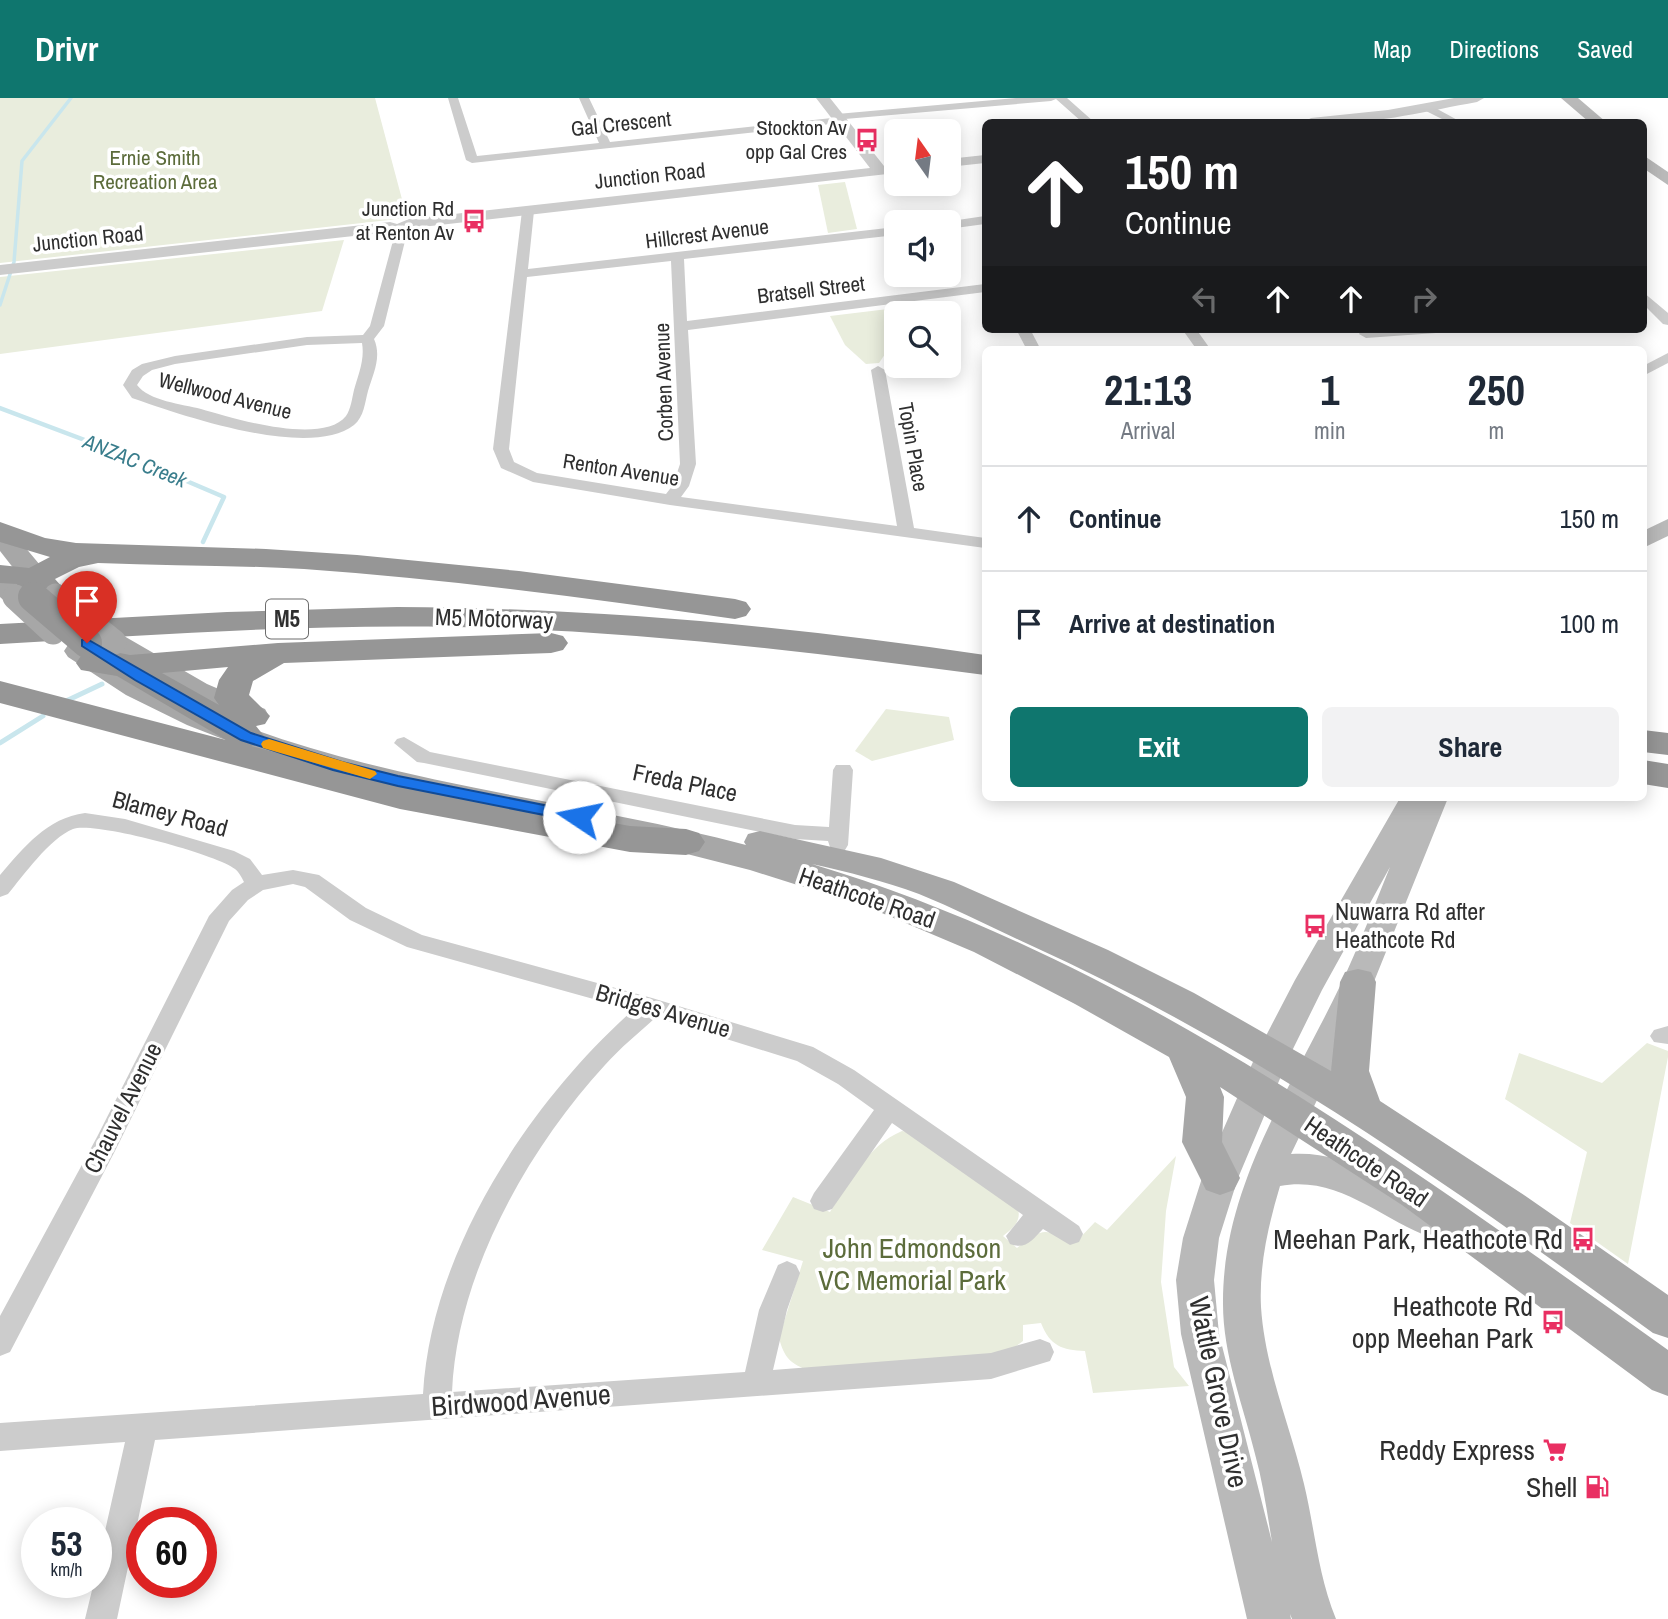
<!DOCTYPE html>
<html lang="en">
<head>
<meta charset="utf-8">
<style>
	:root { --surface:#fff; --page:#f2f2f3; --text:#1f2937; --muted:#747a83; --line:#e0e1e3; --accent:#0f766e }
	body { margin:0; font-family:"Archivo Narrow",sans-serif; background:var(--page); color:var(--text); height:100vh; display:flex; flex-direction:column; font-size:26px; white-space:nowrap }
	* { box-sizing:border-box; margin:0 }
	p { font-size:23px; color:var(--muted) }
	.icon { flex:none; width:38px; height:38px; fill:none; stroke:currentColor; stroke-width:2; stroke-linecap:round; stroke-linejoin:round }
	.map { position:relative; flex:1; overflow:hidden }
	.sheet { position:absolute; left:982px; top:248px; width:665px; height:455px; display:flex; flex-direction:column; background:var(--surface); border-radius:10px; box-shadow:0 4px 18px #0003 }
	.sheet>* { flex:none }
	.banner { position:absolute; left:982px; top:21px; width:665px; height:214px; border-radius:10px; box-shadow:0 4px 18px #0003; background:#202124; color:#fff; overflow:hidden }
	.needle { width:46px; rotate:346deg }
	.buttons { position:absolute; left:884px; top:21px; display:grid; gap:14px }
	.buttons a { display:grid; place-items:center; width:77px; height:77px; border-radius:10px; background:var(--surface); box-shadow:0 4px 18px #0003; font-size:35px }
	.speed { position:absolute; left:21px; top:1409px; display:flex; gap:14px; font-size:35px; font-weight:700; text-align:center }
	.speed>* { display:grid; place-content:center; width:91px; height:91px; border-radius:50%; background:var(--surface); box-shadow:0 4px 18px #0003; line-height:1 }
	.speed small { font-size:18px; font-weight:400 }
	.speed .limit { border:10px solid #d22; background:#fff; color:#111 }
	.pin { position:absolute; display:grid; place-items:center; width:60px; height:60px; color:#fff; margin:-72px -30px; border-radius:50% 50% 50% 0; rotate:-45deg; box-shadow:0 0 7px #0007 }
	.pin .icon { rotate:45deg }
	.me { position:absolute; width:77px; margin:-38px; rotate:281deg; stroke-linejoin:round; filter:drop-shadow(0 0 5px #0008) }
	.turn { display:flex; align-items:center; gap:24px; height:147px; padding:0 28px; font-size:32px }
	.turn .icon { width:91px; height:91px; stroke-width:2.5 }
	.turn b { display:block; font-size:49px; line-height:60px }
	.lanes { display:flex; align-items:center; height:66px; padding:0 28px; background:#0003; justify-content:center; gap:35px; direction:ltr }
	.lanes .off { opacity:.35 }
	.eta { display:flex; justify-content:space-evenly; align-items:center; height:119px; text-align:center }
	.eta b { font-size:42px; font-weight:700; line-height:49px }
	.button { display:flex; gap:14px; margin-top:auto; padding:14px 28px }
	.button a { flex:1; height:80px; border-radius:10px; background:var(--accent); color:#fff; font-size:28px; font-weight:700; line-height:80px; text-align:center }
	.button a+a { background:var(--page); color:var(--text) }
	ul { padding:0; list-style:none }
	li { display:flex; align-items:center; gap:21px; height:105px; padding:0 28px; border-top:2px solid var(--line) }
	li div { flex:1 }
	li b { display:block; font-size:26px }
	li em { font-style:normal }
	header { display:flex; align-items:center; gap:42px; box-sizing:border-box; height:98px; padding:0 35px; background:var(--accent); color:#fff }
	header strong { font-size:33px }
	nav { display:flex; gap:38px; margin-inline-start:auto; font-size:24px }
	.map>svg:first-child { display:block }
</style>
</head>
<body>
<header>
<strong>Drivr</strong>
<nav><a>Map</a><a>Directions</a><a>Saved</a></nav>
</header>
<div class="map">
<svg width="1668" height="1521" viewBox="0 0 1668 1521">
	<rect width="100%" height="100%" fill="#fff"/>
	<!-- green -->
	<g fill="#e9eddd">
		<polygon points="0,0 375,0 407,120 0,165"/>
		<polygon points="845,84 857,131 828,135 818,87"/>
		<polygon points="344,142 322,213 0,256 0,179"/>
		<polygon points="888,211 896,240 879,265 866,266 845,247 830,218"/>
		<polygon points="886,611 949,619 954,642 872,663 855,653"/>
		<polygon points="1647,945 1668,953 1668,959 1628,1166 1570,1125 1587,1054 1505,1001 1519,955 1602,985"/>
		<path d="M902,1033L919,1036L1016,1105C1023,1121 1016,1128 1003,1138L1017,1150C1044,1128 1045,1131 1075,1145L1095,1124L1107,1132L1176,1058L1166,1113L1161,1184L1174,1269L1189,1288L1093,1295L1085,1253C1062,1252 1050,1248 1041,1225L1023,1227V1243L1006,1256L810,1273C791,1266 784,1260 779,1240L803,1163L762,1152L793,1099L830,1114C849,1084 868,1047 902,1033Z"/>
	</g>
	<g fill="none" stroke-linecap="round" stroke-linejoin="round">
		<!-- stream-far2 -->
		<polyline stroke="#c9e6ed" stroke-width="3.5" points="0,207 14,164 22,63 71,0"/>
		<!-- stream-far1 -->
		<polyline stroke="#c9e6ed" stroke-width="4.5" points="0,310 135,361 224,399 203,444"/>
		<!-- stream -->
		<g stroke="#c9e6ed" stroke-width="5">
			<polyline points="66,603 102,586"/>
			<polyline points="0,645 43,618"/>
		</g>
		<!-- minor -->
		<g fill="#ccc" fill-rule="evenodd">
			<polygon points="448,0 458,0 477,58 599,45 579,0 589,0 610,44 832,20 837,16 1016,0 1067,0 1094,24 1082,24 1056,1 1051,3 845,21 840,25 472,65 466,62"/>
			<polygon points="1422,7 1430,7 1461,24 1448,24 1422,11"/>
			<path d="M528,109L534,113L528,171L896,129V137L684,161L687,223L985,186V194L688,232L696,366L689,388L681,399L897,428L871,272L878,268L885,272L914,430L985,440V450L670,407L533,384L501,370L493,351L522,113ZM671,163L680,366L673,387L666,396L537,375L514,364L509,351L527,179Z"/>
			<polygon points="985,118 985,126 948,131 948,124 944,124"/>
			<path d="M399,127L405,131L406,139L384,228L374,241C382,259 373,276 368,293C365,304 364,319 354,327C309,362 181,317 132,300L123,287L132,272L142,266L175,258L307,239L363,237L370,228L394,139L393,131ZM362,245C365,262 358,277 354,292C352,300 351,311 346,318C322,348 232,320 201,311C182,306 149,303 137,287L143,278L152,272L175,266L307,247Z"/>
			<polygon points="1643,194 1668,215 1668,227 1663,226 1643,206"/>
			<polygon points="1016,231 1030,231 1041,252 1027,252"/>
			<polygon points="1182,231 1196,231 1211,252 1197,252"/>
			<polygon points="1378,231 1443,231 1436,235 1366,240 1359,236 1361,233"/>
			<polygon points="1668,255 1668,265 1643,278 1643,268"/>
			<polygon points="404,639 430,654 795,727 829,729 833,672 836,667 850,667 853,672 848,747 845,752 831,752 828,743 795,741 424,665 417,664 394,645 397,641"/>
			<path d="M85,715L125,721L234,753L250,761L262,777L293,772L319,777L366,810L422,837L652,900L813,949L854,972L1079,1128L1083,1136L1079,1144L1070,1147L1043,1131C1032,1142 1026,1152 1010,1146L1006,1138L1023,1117L892,1025L832,1111L823,1114L814,1111L810,1103L814,1095L874,1012L838,986L797,963L656,919C639,935 621,949 605,967C527,1052 457,1176 452,1294L745,1274L759,1212L778,1167L787,1163L796,1167L800,1175L787,1212L773,1272L991,1255L1040,1241L1050,1245L1054,1254L1050,1263L991,1281L155,1342L117,1521H85L94,1484H96V1473L125,1344L0,1353V1325L423,1296C431,1153 529,1005 633,912L407,849L350,822L305,789L293,786L263,792L248,802L229,823L115,1053L10,1254L0,1258V1218L97,1039L209,818L232,792L244,784C242,780 239,774 235,771C216,756 94,723 73,731C50,740 23,778 8,796L0,799V777C24,749 47,720 85,715Z"/>
			<polygon points="1668,928 1668,946 1654,944 1650,938 1654,932"/>
		</g>
		<!-- tertiary -->
		<g fill="#ccc" fill-rule="evenodd">
			<polygon points="816,0 830,0 884,68 896,67 896,75 413,130 399,136 390,134 0,177 0,167 390,124 397,126 409,121 870,70"/>
			<path d="M1454,0H1484L1477,4C1421,14 1361,30 1304,24L1311,20L1388,12Z"/>
			<polygon points="985,57 985,65 948,69 948,61"/>
		</g>
		<!-- secondary -->
		<g fill="#b9b9b9" fill-rule="evenodd">
			<polygon points="1561,0 1578,0 1606,24 1589,24"/>
			<polygon points="1643,57 1668,74 1668,87 1643,70"/>
			<polygon points="1668,421 1668,438 1643,450 1643,433"/>
			<path d="M1400,700H1448L1373,886L1291,1056C1346,1052 1400,1087 1445,1113L1450,1124L1445,1135L1432,1140C1380,1121 1339,1077 1280,1088C1268,1128 1259,1168 1261,1209C1265,1270 1290,1327 1304,1386C1315,1432 1318,1477 1336,1521H1292L1290,1516L1291,1521H1247L1181,1236L1176,1182L1183,1140L1202,1080L1256,957L1295,882ZM1390,769C1374,808 1359,848 1341,886C1292,989 1222,1088 1223,1206C1223,1257 1243,1307 1255,1356C1263,1385 1267,1414 1272,1444L1219,1236L1214,1182L1219,1140L1238,1080L1290,957L1322,892Z"/>
		</g>
		<!-- primary -->
		<g fill="#a7a7a7" fill-rule="evenodd">
			<polygon points="0,428 9,430 45,473 70,498 66,504 56,506 46,504 25,485 0,453"/>
			<path d="M0,475C13,478 21,488 29,499L25,505C14,507 8,507 0,499Z"/>
			<polygon points="114,535 124,538 207,586 265,611 269,618 265,625 254,628 187,598 104,550 100,544 104,538"/>
			<path d="M78,544L88,547C127,571 166,596 209,614C379,686 569,700 746,747L744,744L748,736L760,733L881,760L954,784L1108,852L1194,895L1331,973L1340,884L1345,874L1358,871L1371,874L1376,884L1369,973L1380,1003L1524,1097L1668,1197V1240L1653,1235C1454,1090 1254,948 1030,847C993,830 956,811 919,796C884,783 848,774 812,766C1129,861 1402,1063 1668,1252V1298L1652,1292L1402,1107L1220,989L1224,999L1222,1044L1240,1080L1234,1092L1220,1097L1206,1092L1182,1044L1186,999L1169,959L1075,906L974,854L870,810L750,772L628,741L395,692L251,652L187,627L126,597L68,559L64,553L68,547Z"/>
		</g>
		<!-- motorway -->
		<g fill="#969696" fill-rule="evenodd">
			<path d="M0,424L45,440L76,445L266,451L357,457L519,473L735,501L746,504L751,511L746,518L735,521C592,501 448,481 304,471C235,467 166,468 98,465L79,469L55,481L62,489L57,496L49,498L44,506L33,509L22,506L17,499V486L0,485V467L29,470L50,459L0,444Z"/>
			<path d="M397,509C595,510 790,528 985,557V577C808,554 633,532 454,529C303,526 151,537 0,546V526L227,514Z"/>
			<path d="M551,535L563,538L568,545L563,552L551,555L284,565L253,583L249,597L270,618L265,626L256,628L264,638L259,646L251,648L400,687L630,728L686,731L699,735L705,744L699,753L686,757L630,754L400,711L0,605V583L226,642L117,578L81,572L76,565L81,558C96,554 115,553 130,557L278,545ZM228,569L219,582L214,600L219,607L162,575Z"/>
			<polygon points="1643,632 1668,635 1668,657 1643,654"/>
			<polygon points="1643,662 1668,666 1668,690 1643,686"/>
		</g>
		<!-- primary-bridge -->
		<g stroke="#a7a7a7" stroke-width="25">
			<polyline points="56,498 114,544"/>
			<polyline points="15,499 53,534"/>
		</g>
		<!-- motorway-bridge -->
		<polyline stroke="#969696" stroke-width="30" points="33,499 87,545"/>
	</g>
	<!-- route -->
	<polygon fill="#1a73e8" stroke="#114b97" stroke-width="2" points="87,541 251,635 342,664 398,678 579,714 587,719 579,724 398,688 333,672 241,642 135,582 82,548 82,542"/>
	<!-- slow -->
	<polygon fill="#f59e0b" points="269,641 375,673 377,676 370,681 263,650 261,646 263,643"/>
	<!-- icons -->
	<defs>
		<g id="bus-bare" transform="scale(1.89)"><path d="M-5-6H5V4H4V6H2V4H-2V6H-4V4H-5ZM-3.5-4V0h7V-4ZM-3.5 1.2v1.5H-2V1.2ZM2 1.2v1.5H3.5V1.2Z" fill="#e92f62" stroke="#fff" stroke-width="2.5" paint-order="stroke"/></g>
		<g id="supermarket-bare" transform="scale(1.89)"><path d="M-6-5.5h2.5l.6 2H6L4.5 2H-2.5L-4.4-4H-6ZM-1.5 3.2a1.3 1.3 0 1 0 .1 0ZM3 3.2a1.3 1.3 0 1 0 .1 0Z" fill="#e92f62" stroke="#fff" stroke-width="2.5" paint-order="stroke"/></g>
		<g id="fuel-bare" transform="scale(1.89)"><path d="M-5.5-6h7V0h2V4h1.3V-2.5L3-4.5l.8-.8L6-3V5H2.5V1h-1V6h-7ZM-4.2-4.7v3.2H.2V-4.7Z" fill="#e92f62" stroke="#fff" stroke-width="2.5" paint-order="stroke"/></g>
	</defs>
	<g fill-rule="evenodd">
		<use href="#bus-bare" x="867" y="42"/>
		<use href="#bus-bare" x="474" y="123"/>
		<use href="#bus-bare" x="1315" y="828"/>
		<use href="#bus-bare" x="1583" y="1141"/>
		<use href="#bus-bare" x="1553" y="1224"/>
		<use href="#supermarket-bare" x="1555" y="1352"/>
		<use href="#fuel-bare" x="1597" y="1389"/>
	</g>
	<g text-anchor="middle" stroke-width="7" stroke-linejoin="round" paint-order="stroke">
		<!-- far-street labels -->
		<g font-size="21" fill="#2f2f2f" stroke="#fff">
			<text transform="translate(621 26) rotate(-6)" y="7">Gal Crescent</text>
			<text transform="translate(650 78) rotate(-6)" y="7">Junction Road</text>
			<text transform="translate(707 136) rotate(-7)" y="7">Hillcrest Avenue</text>
			<text transform="translate(88 141) rotate(-6)" y="7">Junction Road</text>
			<text transform="translate(811 192) rotate(-7)" y="7">Bratsell Street</text>
			<text transform="translate(664 284) rotate(-92)" y="7">Corben Avenue</text>
			<text transform="translate(225 298) rotate(14)" y="7">Wellwood Avenue</text>
			<text transform="translate(913 349) rotate(80)" y="7">Topin Place</text>
			<text transform="translate(621 372) rotate(9)" y="7">Renton Avenue</text>
		</g>
		<!-- far-poi labels -->
		<g font-size="21" fill="#2f2f2f" stroke="#fff" text-anchor="end">
			<text x="847" y="37">Stockton Av<tspan x="847" dy="24">opp Gal Cres</tspan></text>
			<text x="454" y="118">Junction Rd<tspan x="454" dy="24">at Renton Av</tspan></text>
		</g>
		<!-- far-park labels -->
		<g font-size="21" fill="#5c6c3b" stroke="#fff">
			<text x="155" y="67">Ernie Smith<tspan x="155" dy="24">Recreation Area</tspan></text>
		</g>
		<!-- far-water labels -->
		<g font-size="21" font-style="italic" fill="#397d8c" stroke="#fff">
			<text transform="translate(135 363) rotate(22)" y="7">ANZAC Creek</text>
		</g>
		<!-- shield labels -->
		<rect fill="#fff" stroke="#6d6d6d" stroke-width="2" x="266" y="501.5" width="42" height="39" rx="5"/>
		<g font-size="23" font-weight="bold" fill="#2f2f2f">
			<text x="287" y="529">M5</text>
		</g>
		<!-- street labels -->
		<g font-size="24" fill="#2f2f2f" stroke="#fff">
			<text transform="translate(494 521) rotate(2)" y="8">M5 Motorway</text>
			<text transform="translate(685 685) rotate(12)" y="8">Freda Place</text>
			<text transform="translate(170 716) rotate(15)" y="8">Blamey Road</text>
			<text transform="translate(867 800) rotate(19)" y="8">Heathcote Road</text>
			<text transform="translate(663 913) rotate(16)" y="8">Bridges Avenue</text>
			<text transform="translate(123 1010) rotate(-63)" y="8">Chauvel Avenue</text>
			<text transform="translate(1366 1064) rotate(34)" y="8">Heathcote Road</text>
		</g>
		<!-- poi labels -->
		<g font-size="24" fill="#2f2f2f" stroke="#fff" text-anchor="start">
			<text x="1335" y="822">Nuwarra Rd after<tspan x="1335" dy="28">Heathcote Rd</tspan></text>
		</g>
		<!-- near-poi labels -->
		<g font-size="28" fill="#2f2f2f" stroke="#fff" text-anchor="end">
			<text x="1563" y="1151">Meehan Park, Heathcote Rd</text>
			<text x="1533" y="1218">Heathcote Rd<tspan x="1533" dy="32">opp Meehan Park</tspan></text>
			<text x="1535" y="1362">Reddy Express</text>
			<text x="1577" y="1399">Shell</text>
		</g>
		<!-- near-park labels -->
		<g font-size="28" fill="#5c6c3b" stroke="#fff">
			<text x="912" y="1160">John Edmondson<tspan x="912" dy="32">VC Memorial Park</tspan></text>
		</g>
		<!-- near-street labels -->
		<g font-size="28" fill="#2f2f2f" stroke="#fff">
			<text transform="translate(1219 1294) rotate(78)" y="10">Wattle Grove Drive</text>
			<text transform="translate(521 1302) rotate(-4)" y="10">Birdwood Avenue</text>
		</g>
	</g>
</svg>
<div class="buttons">
<a><svg class="needle" viewBox="-14 -14 28 28"><path d="M0-13l5 13h-10z" fill="#e53935"/><path d="M0 13l5-13h-10z" fill="#747a83"/></svg></a>
<a><svg class="icon" aria-label="sound" viewBox="0 0 24 24"><path d="M4 9h4l5-4v14l-5-4H4zM17 9q2 3 0 6"/></svg></a>
<a><svg class="icon" aria-label="search" viewBox="0 0 24 24"><circle cx="10" cy="10" r="6"/><path d="M15 15l6 6"/></svg></a>
</div>
<div class="speed"><div>53<small>km/h</small></div><div class="limit">60</div></div>
<div class="pin" style="left:87px;top:545px;background:#d93025"><svg class="icon" aria-label="arrive" viewBox="0 0 24 24"><path d="M6 21V4h12l-3 4 3 4H6"/></svg></div>
<svg class="me" style="left:579px;top:719px" viewBox="-20 -20 40 40"><circle r="19" fill="#fff"/><path d="M0-13L10 11 0 6-10 11z" fill="#1a73e8"/></svg>
<div class="banner">
<div class="turn"><svg class="icon" aria-label="ahead" viewBox="0 0 24 24"><path d="M12 20V5M6 11l6-6 6 6"/></svg><div><b>150 m</b>Continue</div></div>
<div class="lanes"><svg class="icon off" aria-label="left" viewBox="0 0 24 24"><path d="M17 20v-9H6M10 6l-5 5 5 5"/></svg><svg class="icon" aria-label="ahead" viewBox="0 0 24 24"><path d="M12 20V5M6 11l6-6 6 6"/></svg><svg class="icon" aria-label="ahead" viewBox="0 0 24 24"><path d="M12 20V5M6 11l6-6 6 6"/></svg><svg class="icon off" aria-label="right" viewBox="0 0 24 24"><path d="M7 20v-9h11M14 6l5 5-5 5"/></svg></div>
</div>
<section class="sheet">
<div class="eta">
<div><b>21:13</b><p>Arrival</p></div>
<div><b>1</b><p>min</p></div>
<div><b>250</b><p>m</p></div>
</div>
<ul>
<li><svg class="icon" aria-label="ahead" viewBox="0 0 24 24"><path d="M12 20V5M6 11l6-6 6 6"/></svg><div><b>Continue</b></div><em>150 m</em></li>
<li><svg class="icon" aria-label="arrive" viewBox="0 0 24 24"><path d="M6 21V4h12l-3 4 3 4H6"/></svg><div><b>Arrive at destination</b></div><em>100 m</em></li>
</ul>
<div class="button"><a>Exit</a><a>Share</a></div>
</section>
</div>
</body>
</html>
